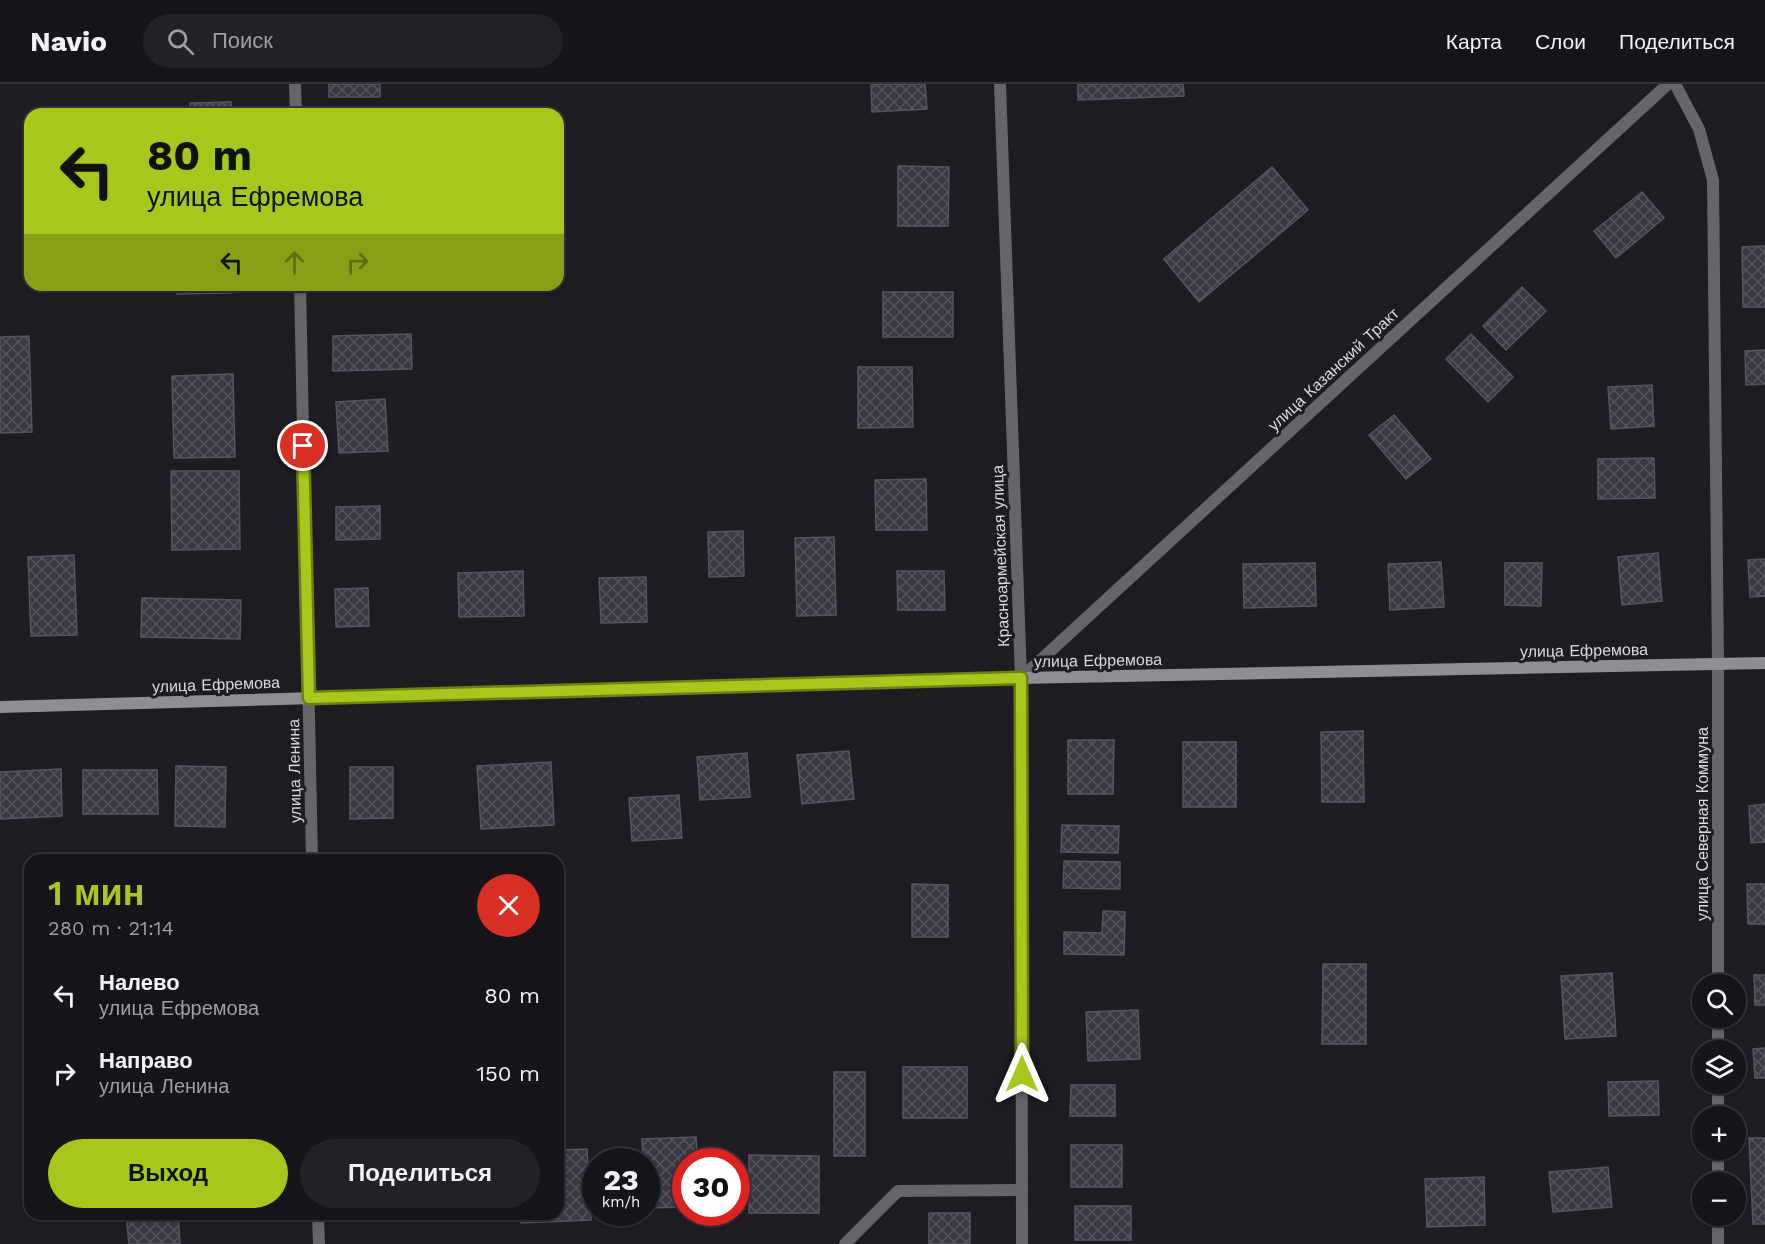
<!DOCTYPE html>
<html lang="ru">
<head>
<meta charset="utf-8">
<style>
	:root { --surface:#17151b; --page:#242228; --text:#f1f3f6; --muted:#9e9fa3; --line:#36343a; --accent:#a8c71c }
	body { margin:0; font-family:"Work Sans",sans-serif; background:var(--page); color:var(--text); height:100vh; display:flex; flex-direction:column; font-size:22px; white-space:nowrap }
	* { box-sizing:border-box; margin:0 }
	p { font-size:20px; color:var(--muted) }
	.icon { flex:none; width:33px; height:33px; fill:none; stroke:currentColor; stroke-width:2; stroke-linecap:round; stroke-linejoin:round }
	.map { position:relative; flex:1; overflow:hidden }
	.drawer { position:absolute; left:24px; top:770px; width:540px; height:366px; display:flex; flex-direction:column; background:var(--surface); border-radius:18px; box-shadow:0 2px 4px #0004,0 0 0 2px var(--line) }
	.drawer>* { flex:none }
	.top-card { position:absolute; left:24px; top:24px; width:540px; height:183px; border-radius:18px; box-shadow:0 2px 4px #0004,0 0 0 2px var(--line); background:#a8c71c; color:#111; overflow:hidden }
	.tools { position:absolute; left:1692px; top:890px; display:grid; gap:12px }
	.tools a { display:grid; place-items:center; width:54px; height:54px; border-radius:50%; background:var(--surface); box-shadow:0 2px 4px #0004,0 0 0 2px var(--line); font-size:30px }
	.speed { position:absolute; left:582px; top:1064px; display:flex; gap:12px; font-size:30px; font-weight:700; text-align:center }
	.speed>* { display:grid; place-content:center; width:78px; height:78px; border-radius:50%; background:var(--surface); box-shadow:0 2px 4px #0004,0 0 0 2px var(--line); line-height:1 }
	.speed small { font-size:15px; font-weight:400 }
	.speed .limit { border:9px solid #d22; background:#fff; color:#111 }
	.pin { position:absolute; display:grid; place-items:center; width:51px; height:51px; color:#fff; margin:-26px; border:3px solid #fff; border-radius:50%; box-shadow:0 2px 6px #0007 }
	.me { position:absolute; width:66px; margin:-33px; rotate:0deg; stroke-linejoin:round; filter:drop-shadow(0 0 4px #0008) }
	.turn { display:flex; align-items:center; gap:21px; height:126px; padding:0 24px; font-size:27px }
	.turn .icon { width:78px; height:78px; stroke-width:2.5 }
	.turn b { display:block; font-size:42px; line-height:51px }
	.lanes { display:flex; align-items:center; height:57px; padding:0 24px; background:#0003; justify-content:center; gap:30px; direction:ltr }
	.lanes .off { opacity:.35 }
	.round { display:grid; place-items:center; flex:none; width:63px; height:63px; border-radius:32px; background:var(--page) }
	.overview { display:flex; align-items:center; justify-content:space-between; height:102px; padding:0 24px }
	h1 { font-size:36px; font-weight:600; line-height:45px; color:var(--accent) }
	.action { display:flex; gap:12px; margin-top:auto; padding:12px 24px }
	.action a { flex:1; height:69px; border-radius:36px; background:var(--accent); color:#111; font-size:24px; font-weight:600; line-height:69px; text-align:center }
	.action a+a { background:var(--page); color:var(--text) }
	ul { padding:0; list-style:none }
	li { display:flex; align-items:center; gap:18px; height:78px; padding:0 24px }
	li div { flex:1 }
	li b { display:block; font-size:22px }
	li em { font-style:normal }
	header { display:flex; align-items:center; gap:36px; box-sizing:border-box; height:84px; padding:0 30px; background:var(--surface); border-bottom:2px solid var(--line) }
	header strong { font-size:28px }
	nav { display:flex; gap:33px; margin-inline-start:auto; font-size:21px }
	.search { width:420px; height:54px; background:var(--page); display:flex; align-items:center; gap:15px; box-sizing:border-box; padding:0 21px; border-radius:33px; color:var(--muted); font-size:22px }
	.map>svg:first-child { display:block }
</style>
</head>
<body>
<header>
<strong>Navio</strong>
<div class="search"><svg class="icon" aria-label="search" viewBox="0 0 24 24"><circle cx="10" cy="10" r="6"/><path d="M15 15l6 6"/></svg>Поиск</div>
<nav><a>Карта</a><a>Слои</a><a>Поделиться</a></nav>
</header>
<div class="map">
<svg width="1765" height="1160" viewBox="0 0 1765 1160">
	<defs>
		<pattern id="building-cross-hatch" width="8" height="8" patternUnits="userSpaceOnUse" patternTransform="scale(1.5)"><rect width="8" height="8" fill="#3b3842"/><path d="M0 0l8 8M0 8l8-8" fill="none" stroke="#57545d"/></pattern>
	</defs>
	<rect width="100%" height="100%" fill="#1f1c24"/>
	<!-- building -->
	<g fill="url(#building-cross-hatch)" stroke="#58545e" stroke-width="1.5">
		<rect x="329" y="0" width="51" height="13"/>
		<polygon points="871,0 925,0 927,25 872,28"/>
		<polygon points="1078,0 1183,0 1184,12 1078,16"/>
		<polygon points="231,18 232,30 191,30 190,19"/>
		<polygon points="898,82 949,83 948,142 898,142"/>
		<polygon points="1272,83 1308,126 1199,218 1164,175"/>
		<polygon points="1642,108 1664,134 1616,174 1594,147"/>
		<polygon points="1765,162 1765,223 1743,223 1742,163"/>
		<polygon points="177,201 232,201 232,209 177,210"/>
		<polygon points="1522,203 1546,227 1506,266 1483,242"/>
		<rect x="883" y="208" width="70" height="45"/>
		<polygon points="411,250 412,285 333,287 333,252"/>
		<polygon points="1471,250 1513,293 1488,318 1446,275"/>
		<polygon points="29,252 32,348 0,349 0,253"/>
		<polygon points="1765,266 1765,300 1746,301 1745,267"/>
		<polygon points="858,283 912,283 913,343 858,344"/>
		<polygon points="233,290 235,373 174,374 172,292"/>
		<polygon points="1652,301 1654,342 1611,345 1608,303"/>
		<polygon points="385,315 388,367 339,369 336,318"/>
		<polygon points="1394,331 1431,375 1406,395 1369,351"/>
		<polygon points="1654,374 1655,414 1598,415 1598,375"/>
		<polygon points="171,387 239,387 240,465 172,466"/>
		<polygon points="926,395 927,446 876,446 875,396"/>
		<polygon points="380,422 380,455 336,456 336,423"/>
		<polygon points="743,447 744,492 709,493 708,448"/>
		<polygon points="834,453 836,531 797,532 795,454"/>
		<polygon points="1658,469 1662,517 1622,521 1618,473"/>
		<polygon points="74,471 77,551 31,552 28,473"/>
		<polygon points="1765,475 1765,512 1750,513 1748,476"/>
		<polygon points="1441,478 1444,523 1390,526 1388,480"/>
		<polygon points="1315,479 1316,522 1244,524 1243,480"/>
		<polygon points="1505,479 1542,479 1541,522 1505,521"/>
		<polygon points="523,487 524,532 459,533 458,489"/>
		<polygon points="897,487 944,487 945,526 898,526"/>
		<polygon points="646,493 647,538 601,539 599,494"/>
		<polygon points="368,504 369,542 336,543 335,505"/>
		<polygon points="142,514 241,516 240,555 141,553"/>
		<polygon points="1363,647 1364,718 1322,718 1321,648"/>
		<polygon points="1068,656 1114,656 1113,710 1068,710"/>
		<rect x="1183" y="658" width="53" height="65"/>
		<polygon points="849,667 854,715 802,720 797,671"/>
		<polygon points="747,669 750,713 700,716 697,673"/>
		<polygon points="551,678 554,741 481,745 477,682"/>
		<polygon points="176,682 226,683 225,743 175,742"/>
		<polygon points="350,683 393,683 393,734 350,735"/>
		<polygon points="61,685 62,732 0,735 0,688"/>
		<polygon points="83,686 157,686 158,730 83,730"/>
		<polygon points="679,711 682,754 632,757 629,714"/>
		<polygon points="1765,720 1765,758 1751,759 1749,722"/>
		<polygon points="1062,741 1119,742 1118,769 1061,768"/>
		<polygon points="1064,777 1120,778 1120,805 1063,804"/>
		<polygon points="912,800 948,801 948,853 912,853"/>
		<polygon points="1747,800 1765,800 1765,840 1748,840"/>
		<polygon points="1103,827 1125,828 1124,871 1064,870 1064,848 1102,849"/>
		<polygon points="1323,880 1366,880 1366,960 1322,960"/>
		<polygon points="1612,889 1616,952 1565,955 1561,892"/>
		<polygon points="1754,891 1765,891 1765,921 1755,921"/>
		<polygon points="1138,926 1140,975 1088,977 1086,928"/>
		<polygon points="1765,964 1765,994 1755,994 1753,965"/>
		<rect x="903" y="983" width="64" height="51"/>
		<rect x="834" y="988" width="31" height="84"/>
		<polygon points="1658,997 1659,1031 1609,1032 1608,998"/>
		<polygon points="1071,1001 1115,1001 1115,1032 1070,1032"/>
		<polygon points="696,1053 698,1077 686,1077 686,1123 646,1124 646,1077 643,1077 642,1055"/>
		<polygon points="1749,1054 1765,1054 1765,1140 1753,1140"/>
		<rect x="1071" y="1061" width="51" height="42"/>
		<polygon points="587,1065 591,1136 521,1139 520,1130 558,1130 558,1066"/>
		<polygon points="749,1071 819,1072 819,1129 749,1129"/>
		<polygon points="1608,1083 1612,1123 1553,1128 1549,1088"/>
		<polygon points="1484,1093 1485,1141 1427,1143 1425,1095"/>
		<rect x="1075" y="1122" width="56" height="34"/>
		<rect x="929" y="1129" width="41" height="31"/>
		<polygon points="126,1130 178,1130 180,1160 129,1160"/>
	</g>
	<g fill="none" stroke-linecap="round" stroke-linejoin="round">
		<!-- lane -->
		<g stroke="#666569" stroke-width="12">
			<polyline points="1675,0 1699,45 1713,96 1718,580"/>
			<polyline points="845,1160 898,1107 1022,1106"/>
		</g>
		<!-- street -->
		<g stroke="#666569" stroke-width="12">
			<polyline points="295,0 296,30"/>
			<polyline points="1000,0 1021,594 1022,1160"/>
			<polyline points="300,201 312,776"/>
			<polyline points="1718,580 1718,900"/>
			<polyline points="1021,594 1668,0"/>
			<polyline points="1718,933 1718,966"/>
			<polyline points="1718,999 1718,1032"/>
			<polyline points="1718,1065 1718,1098"/>
			<polyline points="318,1130 319,1160"/>
			<polyline points="1718,1131 1718,1160"/>
		</g>
		<!-- secondary -->
		<polyline stroke="#908e95" stroke-width="12" points="0,623 1021,594 1765,579"/>
	</g>
	<g fill="none" stroke-linecap="round" stroke-linejoin="round">
		<!-- route casing -->
		<g stroke="#6d8112" stroke-width="15">
			<polyline id="route" points="303,362 309,614 1021,594 1022,990"/>
		</g>
		<!-- route -->
		<use href="#route" stroke="#a8c71c" stroke-width="10"/>
	</g>
	<g text-anchor="middle" stroke-width="6" stroke-linejoin="round" paint-order="stroke">
		<!-- street labels -->
		<g font-size="16" fill="#dad8de" stroke="#1f1c24">
			<text transform="translate(1333 285) rotate(-43)" y="6">улица Казанский Тракт</text>
			<text transform="translate(1000 472) rotate(-92)" y="6">Красноармейская улица</text>
			<text transform="translate(1584 566) rotate(-1)" y="6">улица Ефремова</text>
			<text transform="translate(1098 576) rotate(-1)" y="6">улица Ефремова</text>
			<text transform="translate(216 600) rotate(-2)" y="6">улица Ефремова</text>
			<text transform="translate(294 687) rotate(-91)" y="6">улица Ленина</text>
			<text transform="translate(1702 740) rotate(-90)" y="6">улица Северная Коммуна</text>
		</g>
	</g>
</svg>
<div class="tools">
<a><svg class="icon" aria-label="search" viewBox="0 0 24 24"><circle cx="10" cy="10" r="6"/><path d="M15 15l6 6"/></svg></a>
<a><svg class="icon" aria-label="layers" viewBox="0 0 24 24"><path d="M12 4l9 5-9 5-9-5zM3 14l9 5 9-5"/></svg></a>
<a>+</a>
<a>−</a>
</div>
<div class="speed"><div>23<small>km/h</small></div><div class="limit">30</div></div>
<div class="pin" style="left:303px;top:362px;background:#d93025"><svg class="icon" aria-label="arrive" viewBox="0 0 24 24"><path d="M6 21V4h12l-3 4 3 4H6"/></svg></div>
<svg class="me" style="left:1022px;top:990px" viewBox="-20 -20 40 40"><path d="M0-17L14 15 0 8-14 15z" fill="#a8c71c" stroke="#fff" stroke-width="4"/></svg>
<div class="top-card">
<div class="turn"><svg class="icon" aria-label="left" viewBox="0 0 24 24"><path d="M17 20v-9H6M10 6l-5 5 5 5"/></svg><div><b>80 m</b>улица Ефремова</div></div>
<div class="lanes"><svg class="icon" aria-label="left" viewBox="0 0 24 24"><path d="M17 20v-9H6M10 6l-5 5 5 5"/></svg><svg class="icon off" aria-label="ahead" viewBox="0 0 24 24"><path d="M12 20V5M6 11l6-6 6 6"/></svg><svg class="icon off" aria-label="right" viewBox="0 0 24 24"><path d="M7 20v-9h11M14 6l5 5-5 5"/></svg></div>
</div>
<section class="drawer">
<div class="overview"><div><h1>1 мин</h1><p>280 m · 21:14</p></div><a class="round" style="background:#d93025;color:#fff"><svg class="icon" aria-label="close" viewBox="0 0 24 24"><path d="M6 6l12 12M18 6L6 18"/></svg></a></div>
<ul>
<li><svg class="icon" aria-label="left" viewBox="0 0 24 24"><path d="M17 20v-9H6M10 6l-5 5 5 5"/></svg><div><b>Налево</b><p>улица Ефремова</p></div><em>80 m</em></li>
<li><svg class="icon" aria-label="right" viewBox="0 0 24 24"><path d="M7 20v-9h11M14 6l5 5-5 5"/></svg><div><b>Направо</b><p>улица Ленина</p></div><em>150 m</em></li>
</ul>
<div class="action"><a>Выход</a><a>Поделиться</a></div>
</section>
</div>
</body>
</html>
